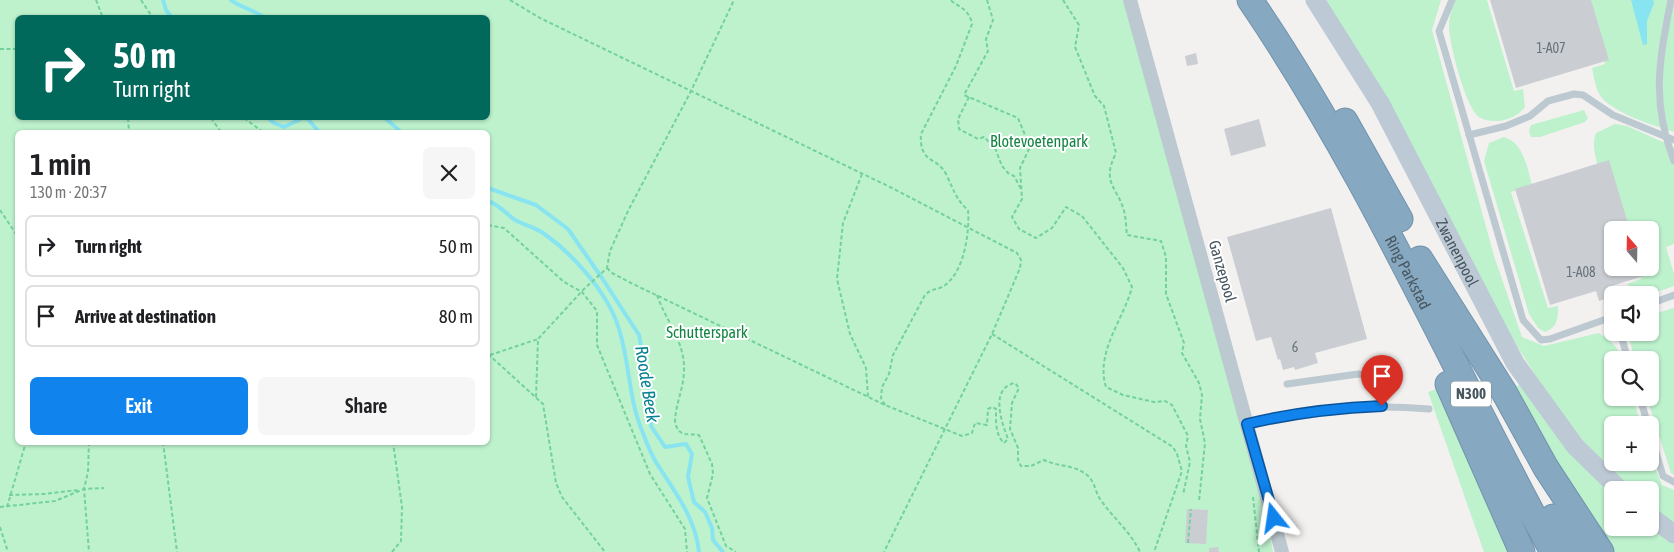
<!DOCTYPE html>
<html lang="en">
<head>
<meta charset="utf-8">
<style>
	:root { --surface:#fff; --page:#f6f6f6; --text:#202124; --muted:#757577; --line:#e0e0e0; --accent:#1083ed }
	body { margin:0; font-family:"Asap Condensed",sans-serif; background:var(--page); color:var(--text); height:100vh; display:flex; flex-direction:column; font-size:19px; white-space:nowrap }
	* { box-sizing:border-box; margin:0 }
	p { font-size:16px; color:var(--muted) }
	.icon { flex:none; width:28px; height:28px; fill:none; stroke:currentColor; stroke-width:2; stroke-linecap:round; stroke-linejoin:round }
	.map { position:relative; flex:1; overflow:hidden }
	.panel { position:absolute; left:15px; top:130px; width:475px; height:315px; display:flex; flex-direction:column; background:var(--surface); border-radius:8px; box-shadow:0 1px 4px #0004 }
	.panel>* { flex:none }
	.hud { position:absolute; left:15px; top:15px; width:475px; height:105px; border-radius:8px; box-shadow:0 1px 4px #0004; background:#00695c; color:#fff; overflow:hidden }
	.needle { width:32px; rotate:340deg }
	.fabs { position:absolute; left:1604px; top:221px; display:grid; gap:10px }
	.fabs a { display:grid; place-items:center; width:55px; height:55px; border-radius:8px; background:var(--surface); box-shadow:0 1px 4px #0004; font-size:25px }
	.pin { position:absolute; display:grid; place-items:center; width:42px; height:42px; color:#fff; margin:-51px -21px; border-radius:50% 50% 50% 0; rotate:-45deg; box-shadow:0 0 5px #0007 }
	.pin .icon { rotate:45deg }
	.me { position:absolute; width:55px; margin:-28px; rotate:345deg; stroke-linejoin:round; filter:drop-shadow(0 0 4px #0008) }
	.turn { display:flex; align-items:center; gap:18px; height:105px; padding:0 15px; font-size:22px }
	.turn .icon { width:65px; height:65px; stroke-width:2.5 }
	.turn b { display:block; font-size:35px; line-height:42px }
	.round { display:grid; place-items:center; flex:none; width:52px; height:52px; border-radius:8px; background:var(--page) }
	.head { display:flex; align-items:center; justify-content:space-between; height:85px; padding:0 15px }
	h1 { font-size:30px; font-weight:600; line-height:38px }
	.button { display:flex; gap:10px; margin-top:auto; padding:10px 15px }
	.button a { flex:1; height:58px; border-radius:8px; background:var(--accent); color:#fff; font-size:20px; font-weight:600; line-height:58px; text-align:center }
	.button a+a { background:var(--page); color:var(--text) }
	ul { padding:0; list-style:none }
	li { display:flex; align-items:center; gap:15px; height:62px; margin:0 10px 8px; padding:0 5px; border:2px solid var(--line); border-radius:8px }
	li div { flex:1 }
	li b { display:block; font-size:19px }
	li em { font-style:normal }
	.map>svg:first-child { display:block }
</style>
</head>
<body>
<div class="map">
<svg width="1674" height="552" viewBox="0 0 1674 552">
	<rect width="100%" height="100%" fill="#f3f0f0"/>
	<!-- green -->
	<g fill="#bdf2cd" fill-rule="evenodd">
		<path d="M0,0H1125L1268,523L1273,552H0ZM18,18H488V118H18ZM18,132H488V442H18Z"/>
		<path d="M1323,0H1441L1432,30L1494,256L1522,337L1544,346L1599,333C1611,341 1618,346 1622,360H1612V398H1633L1641,425H1612V462H1650V455L1662,485L1674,490V526L1650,508V490H1627C1551,413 1504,326 1452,232C1409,154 1366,77 1323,0Z"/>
		<path d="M1455,0H1487L1514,91L1523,89L1525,107C1519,115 1509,120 1498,121C1492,121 1485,121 1479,117C1466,108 1449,44 1449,26C1449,17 1452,8 1455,0Z"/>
		<path d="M1586,0H1674V132C1655,126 1610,112 1600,95C1595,87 1594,77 1592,68L1605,64Z"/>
		<polygon points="1584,110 1588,118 1585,122 1540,137 1531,137 1529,131 1531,125"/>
		<path d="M1615,124L1627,126L1674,147V244L1666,247L1674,274V286C1655,293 1644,298 1627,284L1641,279L1638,268H1650V230H1626C1616,208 1586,155 1596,133Z"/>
		<path d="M1504,137C1524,143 1527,168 1532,185L1511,192L1548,308L1558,306C1558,318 1558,327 1545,332L1538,328L1529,314L1484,161L1489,143Z"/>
		<polygon points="1674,308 1674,475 1671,473 1647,398 1650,398 1650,360 1635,360 1630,341 1632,333 1650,332 1650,315"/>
		<polygon points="1521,384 1612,492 1612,528 1650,528 1650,525 1674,544 1674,552 1607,552 1508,390"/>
		<polygon points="1443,387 1516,552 1484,552 1428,392"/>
	</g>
	<!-- water -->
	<polygon fill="#88e4f1" points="1631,0 1653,0 1654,3 1647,21 1647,44 1643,45"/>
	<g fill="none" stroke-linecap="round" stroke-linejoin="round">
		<!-- stream -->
		<g stroke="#88e4f1" stroke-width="4">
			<polyline points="163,0 166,10 172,18"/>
			<path d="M231,0C239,7 255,10 265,18"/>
			<polyline points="268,118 274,123 284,127 303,118 308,119 319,132"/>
			<polyline points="385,118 401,132"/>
			<polyline points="488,188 536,205 568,229 602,278 639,335 652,406 651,426 665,447 686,444 692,454 688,477 694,502 705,512 712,528 713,540 723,552"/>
			<path d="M488,201C500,205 505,213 515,220C524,225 534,227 543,233C572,253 607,292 618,326C630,361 628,399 643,433C647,444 652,457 659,467C676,493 696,520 699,552"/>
		</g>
	</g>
	<!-- building -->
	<g fill="#caced3">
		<polygon points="1490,0 1591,0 1609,60 1516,88"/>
		<polygon points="1196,53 1198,64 1187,66 1185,56"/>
		<polygon points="1259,119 1266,146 1231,156 1224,129"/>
		<polygon points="1609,160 1630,230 1612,230 1612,268 1641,268 1644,276 1608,287 1611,297 1599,301 1596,291 1550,305 1515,189"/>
		<polygon points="1331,208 1367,339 1315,353 1318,363 1295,370 1294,367 1283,370 1280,359 1278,360 1271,337 1256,341 1227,237"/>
		<polygon points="1187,509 1208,510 1206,544 1185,543"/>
		<polygon points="1218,547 1219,552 1209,552 1209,548"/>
	</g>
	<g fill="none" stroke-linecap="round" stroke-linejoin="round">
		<!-- highway casing -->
		<g stroke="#7193ad" stroke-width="27">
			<g id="highway">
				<path id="s2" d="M1250,0C1369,174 1452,368 1553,552"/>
				<polyline points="1345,121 1400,219"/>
				<polyline points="1420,259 1504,392 1546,468 1601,552"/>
				<polyline points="1448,384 1522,552"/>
				<polyline points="1553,517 1573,552"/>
			</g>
		</g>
		<!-- path -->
		<g stroke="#73d29b" stroke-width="2" stroke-dasharray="4 2.5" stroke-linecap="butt">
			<polyline points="96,0 103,18"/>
			<polyline points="141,0 153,18"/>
			<polyline points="510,0 540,18 892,188 1017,253 1021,260 1020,268 992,334 884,552"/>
			<path d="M987,0L993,20L986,39L988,51L964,95L1018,118L1030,147L1020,168L1022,199L1012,217L1019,229L1036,238L1052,228L1066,207L1082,216L1123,268L1132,287C1124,319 1095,352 1106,387L1123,395L1154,402L1165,401L1172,405L1188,436L1186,446L1190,462L1183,495"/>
			<path d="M1063,0L1079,25L1075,47L1095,96L1104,106L1116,153C1101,183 1117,186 1124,211C1126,218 1126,227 1127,235L1161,241L1166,257V294L1184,343L1182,353L1199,383L1202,395L1200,419L1205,443L1199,501"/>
			<polyline points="0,49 18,49"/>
			<polyline points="969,97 958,119 959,129 978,139 984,137 995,148 1002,166 1008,173 1014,176 1021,189"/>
			<polyline points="128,118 129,132"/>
			<polyline points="211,118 221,132"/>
			<polyline points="244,118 263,132"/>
			<polyline points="862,174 843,223 837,279 850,334 866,368 868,397"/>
			<polyline points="0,210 18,237"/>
			<polyline points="488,225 504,228 564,282 582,292 597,311 597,345 650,474 685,529 687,552"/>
			<path d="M607,268L612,273L631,283L885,405L962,436L972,433L975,423L987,425L988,409L992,407L996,409C996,420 995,435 1004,443L1008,439C1002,423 989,388 1015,383L1019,388L1012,403L1010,429L1018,448V460L1021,466H1031L1044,460C1058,467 1074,464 1087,475C1095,482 1095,491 1100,499C1113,518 1130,531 1140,552"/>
			<path d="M657,295C666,321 685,342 684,370C684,388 675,405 675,423C680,438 687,433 699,435L712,464L713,474L707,498L726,546L736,552"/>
			<polyline points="992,334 1173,447 1177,454 1182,471 1154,552"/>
			<polyline points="488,354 543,404 556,483 562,497 605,552"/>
			<polyline points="490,355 538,339"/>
			<polyline points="536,397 538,339 584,289 607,268 610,251 628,211 691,91 734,0"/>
			<path d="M885,405L881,398L882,387L889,374L893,355L925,295C931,289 935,290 942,287C964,275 970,232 968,210C956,200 953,188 946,174C937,156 919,164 921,134L956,66L972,24C970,11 960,7 950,0"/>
			<polyline points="89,442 88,472 84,489 89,552"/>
			<polyline points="163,442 177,552"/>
			<polyline points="9,495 44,494 79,490"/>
			<polyline points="1253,497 1259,552"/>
			<polyline points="0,507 55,501 84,489 104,488"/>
			<polyline points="7,507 26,442"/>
			<polyline points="0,527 8,552"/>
			<polyline points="1188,543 1191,509"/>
			<polyline points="392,552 401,541 402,507 393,442"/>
		</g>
		<!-- lane -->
		<g stroke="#bdc9d0" stroke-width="7">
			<polyline points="1452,0 1439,31 1523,320 1541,340 1550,339 1612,317"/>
			<path d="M1671,0C1659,61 1651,102 1674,161"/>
			<polyline points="1469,135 1506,126 1530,116 1548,101 1574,94 1583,95 1613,115 1674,140"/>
			<polyline points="1650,304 1674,295"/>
			<polyline points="1620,332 1628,360"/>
			<polyline points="1287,384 1358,374 1378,377 1382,406"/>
			<polyline points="1640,398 1648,425"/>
			<path d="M1247,424C1307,409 1368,404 1429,409"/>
			<polyline points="1650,432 1663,476 1674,482"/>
		</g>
		<!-- street -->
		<polyline stroke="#bdc9d0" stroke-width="14" points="1130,0 1282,552"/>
		<!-- secondary -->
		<g stroke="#bdcad5" stroke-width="19">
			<path id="s1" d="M1315,0L1380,103L1515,363L1575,446L1620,490"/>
			<polyline points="1650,516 1674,534"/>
		</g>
		<!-- highway -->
		<use href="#highway" stroke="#86a8c1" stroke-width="25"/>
	</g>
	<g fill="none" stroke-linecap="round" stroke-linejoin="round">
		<!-- route casing -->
		<g stroke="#0a559a" stroke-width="12">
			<path id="route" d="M1274,518L1247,424C1292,413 1336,408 1382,406"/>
		</g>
		<!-- route -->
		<use href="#route" stroke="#1083ed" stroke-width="9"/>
	</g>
	<g text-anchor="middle" stroke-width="4" stroke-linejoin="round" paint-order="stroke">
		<!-- number labels -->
		<g font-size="14" fill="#68747c">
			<text x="1551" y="53">1-A07</text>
			<text x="1581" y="277">1-A08</text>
			<text x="1295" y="352">6</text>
		</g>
		<!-- shield labels -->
		<rect fill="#fff" stroke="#7e898f" stroke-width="1" x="1451" y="381.5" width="40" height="25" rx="4"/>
		<g font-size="15" font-weight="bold" fill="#47565f">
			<text x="1471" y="399">N300</text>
		</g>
		<!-- park labels -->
		<g font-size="16" fill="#128542" stroke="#fff">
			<text x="1039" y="147">Blotevoetenpark</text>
			<text x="707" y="338">Schutterspark</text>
		</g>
		<!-- street labels -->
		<g font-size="16" fill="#47565f" stroke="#fff">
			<text dy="6" stroke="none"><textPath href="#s1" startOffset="290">Zwanenpool</textPath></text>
			<text transform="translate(1223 271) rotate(74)" y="6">Ganzepool</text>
			<text dy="6" stroke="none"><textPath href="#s2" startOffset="315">Ring Parkstad</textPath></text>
		</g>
		<!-- water labels -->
		<g font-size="18" font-style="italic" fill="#078293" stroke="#fff">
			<text transform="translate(647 384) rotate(81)" y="6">Roode Beek</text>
		</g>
	</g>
</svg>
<div class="fabs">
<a><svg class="needle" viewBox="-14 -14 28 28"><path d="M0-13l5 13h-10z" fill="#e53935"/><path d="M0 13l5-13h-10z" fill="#757577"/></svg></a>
<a><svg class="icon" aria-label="sound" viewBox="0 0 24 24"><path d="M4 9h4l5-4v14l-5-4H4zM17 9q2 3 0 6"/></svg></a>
<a><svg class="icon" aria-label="search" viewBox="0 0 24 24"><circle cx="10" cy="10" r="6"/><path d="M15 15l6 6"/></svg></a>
<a>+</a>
<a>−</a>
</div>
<div class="pin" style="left:1382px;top:406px;background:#d93025"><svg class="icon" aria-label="arrive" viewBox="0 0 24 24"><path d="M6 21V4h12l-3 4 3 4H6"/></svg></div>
<svg class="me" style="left:1274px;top:518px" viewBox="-20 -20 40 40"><path d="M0-17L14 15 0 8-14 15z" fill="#1083ed" stroke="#fff" stroke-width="4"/></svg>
<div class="hud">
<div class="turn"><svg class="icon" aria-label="right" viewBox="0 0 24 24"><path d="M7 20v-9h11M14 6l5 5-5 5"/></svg><div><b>50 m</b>Turn right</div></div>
</div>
<section class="panel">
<div class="head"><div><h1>1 min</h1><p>130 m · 20:37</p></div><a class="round"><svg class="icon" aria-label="close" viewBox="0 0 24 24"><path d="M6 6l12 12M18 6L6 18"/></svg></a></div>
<ul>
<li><svg class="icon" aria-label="right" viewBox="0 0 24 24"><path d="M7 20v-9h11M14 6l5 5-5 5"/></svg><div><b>Turn right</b></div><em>50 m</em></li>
<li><svg class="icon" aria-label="arrive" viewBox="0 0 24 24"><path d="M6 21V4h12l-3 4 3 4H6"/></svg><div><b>Arrive at destination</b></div><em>80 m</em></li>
</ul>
<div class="button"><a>Exit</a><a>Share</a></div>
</section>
</div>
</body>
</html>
